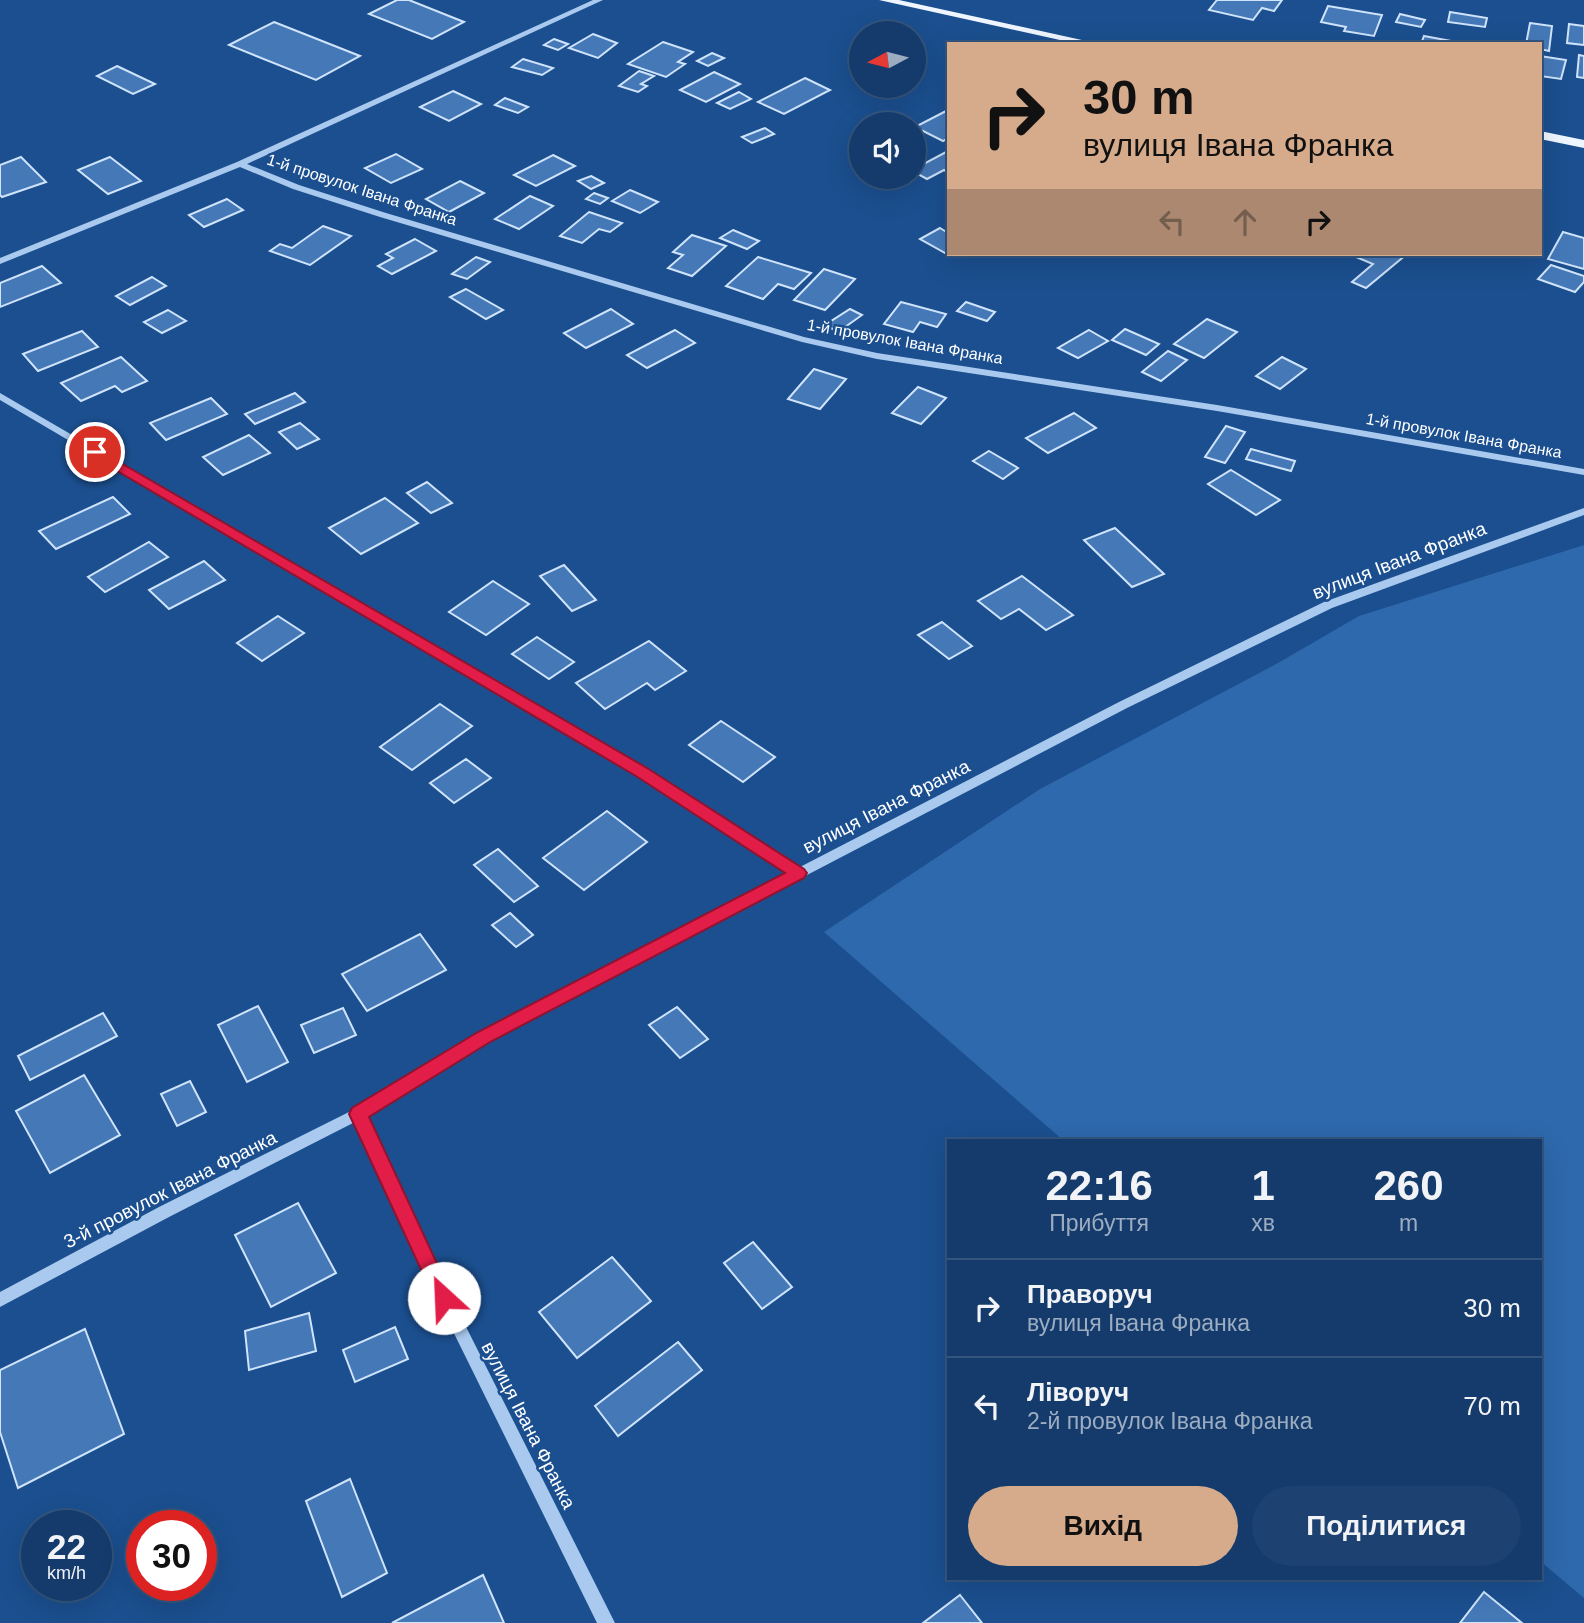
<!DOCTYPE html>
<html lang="uk">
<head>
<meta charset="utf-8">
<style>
	:root { --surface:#143b6b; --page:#1d4271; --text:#f1f3f6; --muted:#9dadc1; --line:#33557e; --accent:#d6ab8b }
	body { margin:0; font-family:Helvetica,sans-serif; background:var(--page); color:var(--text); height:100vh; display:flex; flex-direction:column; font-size:26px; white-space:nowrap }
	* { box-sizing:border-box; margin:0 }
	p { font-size:23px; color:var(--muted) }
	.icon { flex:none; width:38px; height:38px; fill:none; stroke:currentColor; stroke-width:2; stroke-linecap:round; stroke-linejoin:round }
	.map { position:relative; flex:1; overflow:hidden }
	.details { position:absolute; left:947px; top:1139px; width:595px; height:441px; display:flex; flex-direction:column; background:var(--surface); border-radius:0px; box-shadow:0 7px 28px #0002,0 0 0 2px var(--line) }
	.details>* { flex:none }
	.banner { position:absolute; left:947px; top:42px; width:595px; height:214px; border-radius:0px; box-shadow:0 7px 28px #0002,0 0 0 2px var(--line); background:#d6ab8b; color:#111; overflow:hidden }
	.needle { width:46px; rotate:263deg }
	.controls { position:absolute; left:849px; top:21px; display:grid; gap:14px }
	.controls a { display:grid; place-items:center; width:77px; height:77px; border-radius:50%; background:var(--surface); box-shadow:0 7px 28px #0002,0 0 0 2px var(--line); font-size:35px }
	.speed { position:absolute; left:21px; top:1510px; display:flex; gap:14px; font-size:35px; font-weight:700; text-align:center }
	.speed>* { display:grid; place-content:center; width:91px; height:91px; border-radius:50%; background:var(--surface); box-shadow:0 7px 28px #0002,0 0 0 2px var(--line); line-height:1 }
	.speed small { font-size:18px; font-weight:400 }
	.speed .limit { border:10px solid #d22; background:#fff; color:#111 }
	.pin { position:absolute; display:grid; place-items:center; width:60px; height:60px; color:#fff; margin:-30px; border:4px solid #fff; border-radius:50%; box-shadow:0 2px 7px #0007 }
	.me { position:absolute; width:77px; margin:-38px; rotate:335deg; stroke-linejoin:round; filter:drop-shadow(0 0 5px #0008) }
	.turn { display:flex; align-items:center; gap:24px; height:147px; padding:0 21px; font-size:32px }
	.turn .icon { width:91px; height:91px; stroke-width:2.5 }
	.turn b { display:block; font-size:49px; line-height:60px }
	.lanes { display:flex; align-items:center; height:66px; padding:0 21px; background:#0003; justify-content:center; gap:35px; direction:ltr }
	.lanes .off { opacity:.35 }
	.eta { display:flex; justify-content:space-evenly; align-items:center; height:119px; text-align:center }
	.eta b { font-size:42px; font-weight:800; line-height:49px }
	.cta { display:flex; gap:14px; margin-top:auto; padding:14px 21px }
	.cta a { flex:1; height:80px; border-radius:42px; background:var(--accent); color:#111; font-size:28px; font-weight:800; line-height:80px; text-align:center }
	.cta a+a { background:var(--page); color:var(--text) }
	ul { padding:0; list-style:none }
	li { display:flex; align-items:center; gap:21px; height:98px; padding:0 21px; border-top:2px solid var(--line) }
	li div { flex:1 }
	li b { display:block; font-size:26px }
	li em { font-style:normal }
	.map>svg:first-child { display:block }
</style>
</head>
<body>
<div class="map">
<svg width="1584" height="1623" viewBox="0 0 1584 1623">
	<rect width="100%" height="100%" fill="#1b4f8f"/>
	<!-- green -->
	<polygon fill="#2e69ad" points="1584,545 1584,1598 1540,1561 1540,1141 1064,1141 824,932 1040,789 1278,663 1359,616"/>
	<!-- building -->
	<g fill="#4478b7" stroke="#cfe3fa" stroke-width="2">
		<polygon points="397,0 409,0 464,22 432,39 369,14"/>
		<polygon points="1217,0 1282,0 1274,11 1262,8 1253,20 1209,10"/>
		<polygon points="1328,6 1382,15 1374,36 1344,31 1346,27 1321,22"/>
		<polygon points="1450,12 1487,18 1485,27 1448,22"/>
		<polygon points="1400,14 1425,20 1421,27 1396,22"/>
		<polygon points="274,22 360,56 316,80 229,45"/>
		<polygon points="1530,23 1552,26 1549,51 1540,49 1540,44 1526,44"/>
		<polygon points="1569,24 1584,26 1584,45 1567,43"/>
		<polygon points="593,34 617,43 598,58 569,48"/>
		<polygon points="1424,36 1462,43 1421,44"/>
		<polygon points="554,39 568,44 558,50 544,45"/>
		<polygon points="663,42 693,52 678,62 685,64 666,77 628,64"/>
		<polygon points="712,53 724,58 708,66 697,61"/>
		<polygon points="1579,55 1584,56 1584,78 1577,77"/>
		<polygon points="1540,56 1566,60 1561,79 1540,76"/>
		<polygon points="523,59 553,68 542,75 512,67"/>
		<polygon points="117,66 155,84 133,94 97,76"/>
		<polygon points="639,71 654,76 641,84 647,86 638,92 619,86"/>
		<polygon points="714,72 740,84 706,102 680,90"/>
		<polygon points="805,78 830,90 784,114 758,102"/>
		<polygon points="453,91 481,104 449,121 420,107"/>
		<polygon points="739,92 751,99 730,109 717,103"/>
		<polygon points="505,98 528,107 518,113 495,105"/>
		<polygon points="948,110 948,138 943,141 915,127"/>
		<polygon points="765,128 774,134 752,143 742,137"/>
		<polygon points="948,151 948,173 944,170 927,179 914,172 914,169"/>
		<polygon points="396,154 422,169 391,183 365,168"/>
		<polygon points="553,155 575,166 536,186 514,175"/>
		<polygon points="21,157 46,182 2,197 0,195 0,165"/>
		<polygon points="110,157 141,181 108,194 78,170"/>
		<polygon points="591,176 604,183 591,189 578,181"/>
		<polygon points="460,181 484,193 449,212 426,199"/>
		<polygon points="630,190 658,202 640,213 612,201"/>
		<polygon points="594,193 608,198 600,204 586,199"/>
		<polygon points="530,196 553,206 519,229 495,219"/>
		<polygon points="227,199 243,210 204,227 189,215"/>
		<polygon points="589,212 622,223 610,232 599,229 582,243 560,236"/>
		<polygon points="323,226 351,236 310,265 270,251 280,244 292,248"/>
		<polygon points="940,228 948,233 947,254 920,239"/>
		<polygon points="733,230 759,241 747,249 720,238"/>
		<polygon points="1563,232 1584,238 1584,269 1548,259"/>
		<polygon points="692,235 726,246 692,276 668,268 683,255 673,252"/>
		<polygon points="415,239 436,251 392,274 378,266 393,258 386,254"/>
		<polygon points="1360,254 1407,254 1366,288 1352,282 1373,264 1356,257"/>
		<polygon points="476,257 490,262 467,279 452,274"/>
		<polygon points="758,257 811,273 794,289 778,284 763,299 726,286"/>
		<polygon points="1551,265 1584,276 1584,282 1575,292 1538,279"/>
		<polygon points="42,266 61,283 0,307 0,283"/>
		<polygon points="824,269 855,279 825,310 794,300"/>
		<polygon points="152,277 166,286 130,305 116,296"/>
		<polygon points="466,289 503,310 486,319 450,297"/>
		<polygon points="901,302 946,314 937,327 920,322 913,332 884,324"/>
		<polygon points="966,302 995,312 987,321 957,311"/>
		<polygon points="611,309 633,324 586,348 564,333"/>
		<polygon points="850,309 862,315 838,332 825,325"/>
		<polygon points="168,310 186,321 162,333 144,322"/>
		<polygon points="1207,319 1237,332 1204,358 1174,344"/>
		<polygon points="1125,329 1159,344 1146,355 1112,340"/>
		<polygon points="675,330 695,343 647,368 627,355"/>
		<polygon points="1089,330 1108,341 1078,358 1058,348"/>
		<polygon points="82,331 98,347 38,371 23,354"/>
		<polygon points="1168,351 1187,360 1161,381 1142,372"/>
		<polygon points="121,357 147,381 122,392 115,386 81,401 61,383"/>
		<polygon points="1282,357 1306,369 1280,389 1256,376"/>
		<polygon points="814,369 846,379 820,409 788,399"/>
		<polygon points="918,387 946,398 921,424 892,413"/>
		<polygon points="295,393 305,402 255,424 245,414"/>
		<polygon points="211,398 227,414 166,440 150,423"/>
		<polygon points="1074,413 1096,428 1048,453 1026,438"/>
		<polygon points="300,423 319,439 297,449 279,432"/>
		<polygon points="1226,426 1245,432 1225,463 1205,457"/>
		<polygon points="249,435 270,453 223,475 203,457"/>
		<polygon points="1251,449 1295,461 1291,471 1246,459"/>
		<polygon points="989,451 1018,468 1003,479 973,461"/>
		<polygon points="1231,470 1280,500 1256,515 1208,484"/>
		<polygon points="427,482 452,503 431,513 407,493"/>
		<polygon points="113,497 130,514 56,549 39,531"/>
		<polygon points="385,498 418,523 361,554 329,528"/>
		<polygon points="1115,528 1164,574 1132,587 1084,540"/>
		<polygon points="149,542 168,557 105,592 88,577"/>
		<polygon points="204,561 225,580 169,609 149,590"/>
		<polygon points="564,565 596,600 572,611 540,576"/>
		<polygon points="1022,576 1073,615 1046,630 1019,609 1001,619 978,601"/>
		<polygon points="493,581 529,604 486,635 449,612"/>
		<polygon points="278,616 304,633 262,661 237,643"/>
		<polygon points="942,622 972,646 949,659 918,635"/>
		<polygon points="537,637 574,662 549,679 512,654"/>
		<polygon points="649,641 686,671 655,690 647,683 605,709 576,683"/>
		<polygon points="440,704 472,726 412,770 380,747"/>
		<polygon points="721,721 775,757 743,782 689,745"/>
		<polygon points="466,759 491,778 454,803 430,783"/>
		<polygon points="607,811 647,842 584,890 543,858"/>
		<polygon points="498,849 538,886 514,902 474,865"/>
		<polygon points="510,913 533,935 516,947 492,925"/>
		<polygon points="420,934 446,970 367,1011 342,974"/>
		<polygon points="258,1006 288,1062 247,1082 218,1025"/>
		<polygon points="677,1007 708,1039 680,1058 649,1025"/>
		<polygon points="343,1008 356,1035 314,1053 301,1025"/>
		<polygon points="103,1013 117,1036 30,1080 18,1056"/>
		<polygon points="84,1075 120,1135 50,1173 16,1111"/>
		<polygon points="190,1081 206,1112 177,1126 161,1094"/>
		<polygon points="298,1203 336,1273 271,1307 235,1235"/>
		<polygon points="753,1242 792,1287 762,1309 724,1263"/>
		<polygon points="612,1257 651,1301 577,1358 539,1312"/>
		<polygon points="309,1313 316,1351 249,1370 245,1331"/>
		<polygon points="395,1327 408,1359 355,1382 343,1350"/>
		<polygon points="85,1329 124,1434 18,1488 0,1432 0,1370"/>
		<polygon points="678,1342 702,1370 618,1436 595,1406"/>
		<polygon points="350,1479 387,1573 342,1597 306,1501"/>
		<polygon points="483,1575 504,1623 392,1623"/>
		<polygon points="1484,1592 1522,1623 1460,1623"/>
		<polygon points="960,1595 982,1623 923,1623"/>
	</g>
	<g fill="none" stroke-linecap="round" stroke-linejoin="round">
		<!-- minor -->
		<g fill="#a9c9ee" fill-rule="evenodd">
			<polygon points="593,0 603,0 247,164 299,185 386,213 804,337 877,353 1217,405 1584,469 1584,475 1217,411 877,359 802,342 380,217 293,189 240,167 0,264 0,258 237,162"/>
			<polygon points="0,393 646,769 800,867 1119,702 1324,602 1584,508 1584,515 1332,608 1127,708 489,1041 366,1116 449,1293 615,1623 597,1623 439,1303 355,1122 169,1217 0,1307 0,1292 159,1207 353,1110 479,1033 789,873 638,775 0,400"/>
		</g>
		<!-- major -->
		<g fill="#f0f6ff" fill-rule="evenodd">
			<polygon points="879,0 899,0 1100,44 1078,44"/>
			<polygon points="1540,131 1584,140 1584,148 1540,139"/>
		</g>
	</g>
	<!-- route -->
	<polygon fill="#e11d48" stroke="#92132f" stroke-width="2" points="95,448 647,768 804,869 807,873 804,878 490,1042 369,1117 453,1298 451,1304 444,1307 437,1304 349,1114 352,1108 478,1032 785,873 636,776 90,455 90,449"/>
	<g text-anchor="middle" stroke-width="5" stroke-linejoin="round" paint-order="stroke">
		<!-- far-street labels -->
		<g font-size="16" fill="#fff" stroke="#1b4f8f">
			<text transform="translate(362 189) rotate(18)" y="6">1-й провулок Івана Франка</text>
			<text transform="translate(905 341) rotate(10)" y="6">1-й провулок Івана Франка</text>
			<text transform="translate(1464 435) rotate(10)" y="6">1-й провулок Івана Франка</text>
		</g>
		<!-- street labels -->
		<g font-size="19" fill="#fff" stroke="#1b4f8f">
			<text transform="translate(1399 560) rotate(-21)" y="7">вулиця Івана Франка</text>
			<text transform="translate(886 806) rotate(-27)" y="7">вулиця Івана Франка</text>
			<text transform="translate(170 1189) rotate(-27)" y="7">3-й провулок Івана Франка</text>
			<text transform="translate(529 1425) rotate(63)" y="7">вулиця Івана Франка</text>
		</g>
	</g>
</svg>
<div class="controls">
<a><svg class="needle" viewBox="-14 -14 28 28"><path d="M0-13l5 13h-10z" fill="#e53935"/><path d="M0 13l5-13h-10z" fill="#9dadc1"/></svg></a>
<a><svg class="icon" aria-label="sound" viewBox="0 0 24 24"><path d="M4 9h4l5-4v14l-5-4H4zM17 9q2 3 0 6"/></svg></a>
</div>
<div class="speed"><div>22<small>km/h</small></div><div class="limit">30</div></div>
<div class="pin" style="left:95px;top:452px;background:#d93025"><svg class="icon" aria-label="arrive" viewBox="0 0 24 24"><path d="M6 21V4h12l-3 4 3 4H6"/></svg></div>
<svg class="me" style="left:444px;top:1298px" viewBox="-20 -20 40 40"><circle r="19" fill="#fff"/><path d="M0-13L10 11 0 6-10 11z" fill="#e11d48"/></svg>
<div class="banner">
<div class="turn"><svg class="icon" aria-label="right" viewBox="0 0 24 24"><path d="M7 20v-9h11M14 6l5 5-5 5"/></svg><div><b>30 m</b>вулиця Івана Франка</div></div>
<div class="lanes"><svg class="icon off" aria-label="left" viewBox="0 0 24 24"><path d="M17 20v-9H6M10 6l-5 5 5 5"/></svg><svg class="icon off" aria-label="ahead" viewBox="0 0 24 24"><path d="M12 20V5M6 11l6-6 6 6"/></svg><svg class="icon" aria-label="right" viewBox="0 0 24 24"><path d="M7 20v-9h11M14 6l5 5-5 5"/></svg></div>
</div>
<section class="details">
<div class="eta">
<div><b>22:16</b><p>Прибуття</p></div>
<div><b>1</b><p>хв</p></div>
<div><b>260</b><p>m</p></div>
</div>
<ul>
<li><svg class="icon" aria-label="right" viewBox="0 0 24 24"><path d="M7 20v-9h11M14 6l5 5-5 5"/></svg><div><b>Праворуч</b><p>вулиця Івана Франка</p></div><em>30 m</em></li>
<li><svg class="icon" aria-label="left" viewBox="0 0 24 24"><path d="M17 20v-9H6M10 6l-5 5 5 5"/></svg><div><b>Ліворуч</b><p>2-й провулок Івана Франка</p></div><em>70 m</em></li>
</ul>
<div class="cta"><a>Вихід</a><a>Поділитися</a></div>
</section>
</div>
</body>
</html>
